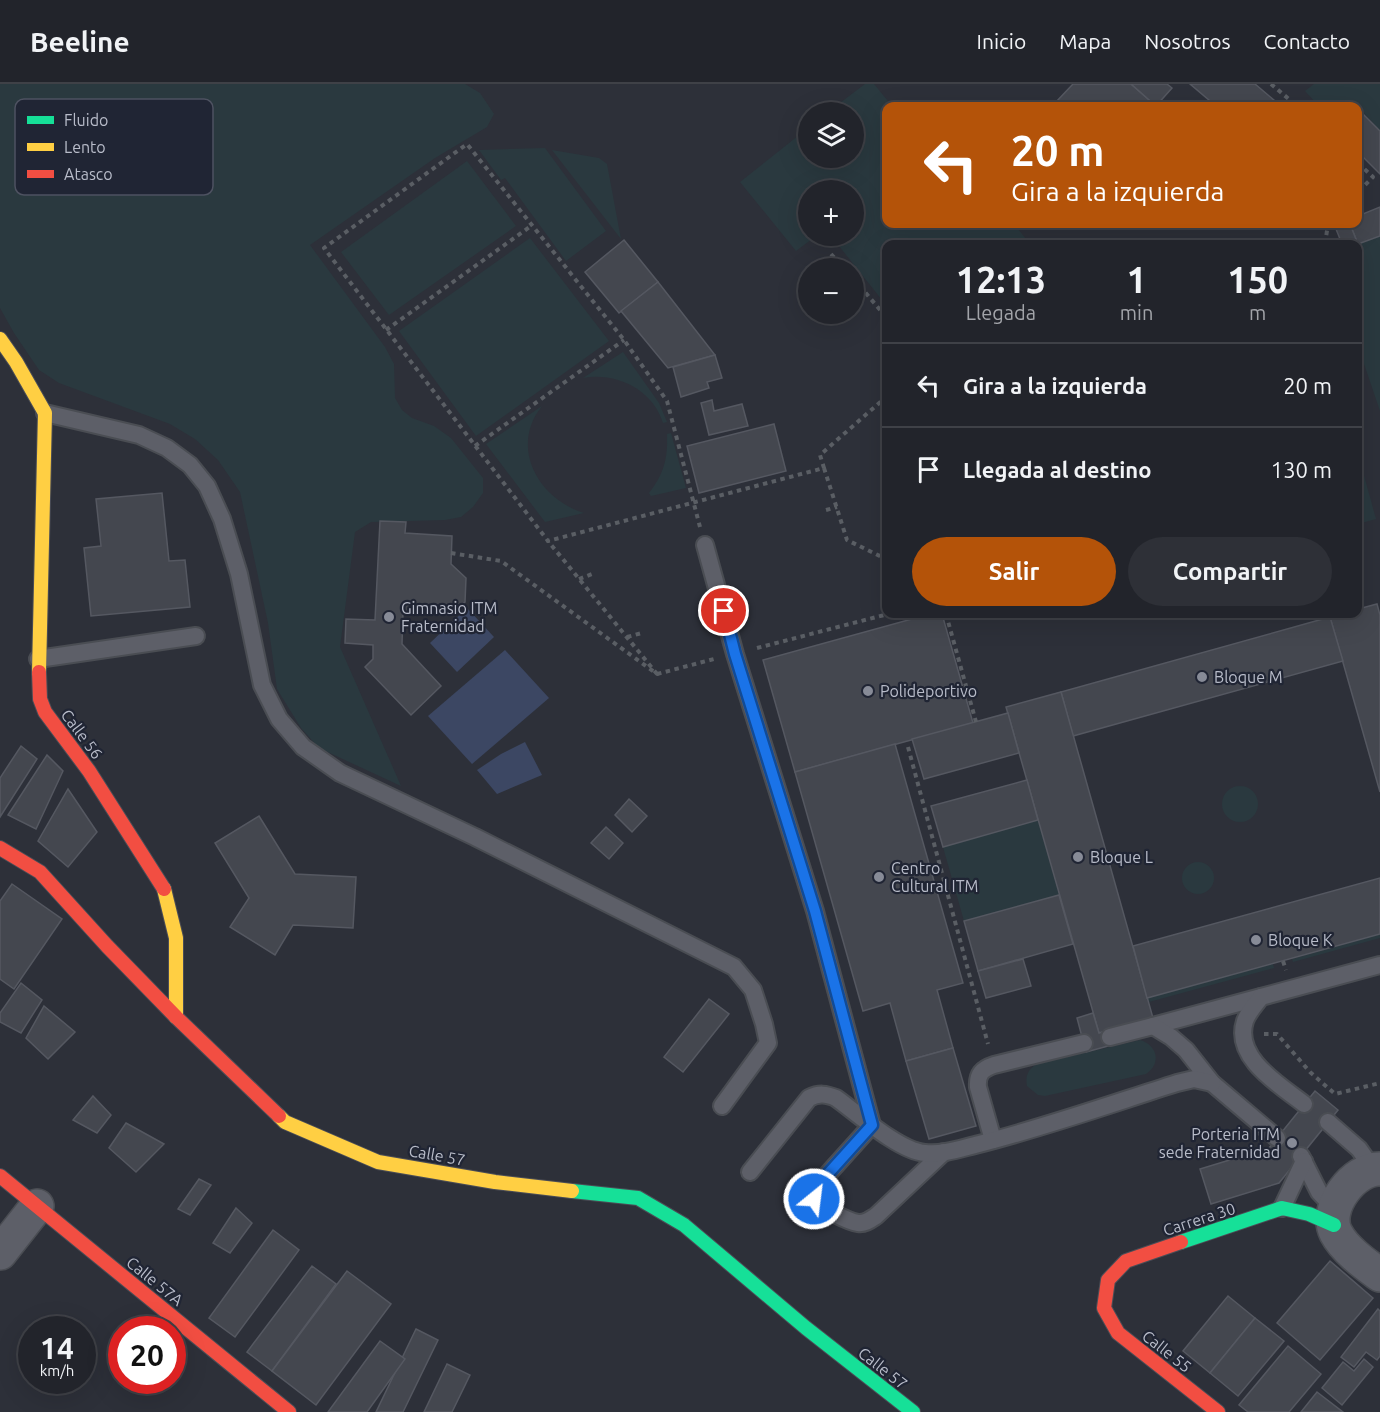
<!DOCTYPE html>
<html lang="es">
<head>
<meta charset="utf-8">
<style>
	:root { --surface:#22242b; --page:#2e3037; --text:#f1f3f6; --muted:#a2a4a9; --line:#3f4147; --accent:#b45309 }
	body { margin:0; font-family:Ubuntu,sans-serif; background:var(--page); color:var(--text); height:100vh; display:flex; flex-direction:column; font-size:22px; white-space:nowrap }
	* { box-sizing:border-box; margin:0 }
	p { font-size:20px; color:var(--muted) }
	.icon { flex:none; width:33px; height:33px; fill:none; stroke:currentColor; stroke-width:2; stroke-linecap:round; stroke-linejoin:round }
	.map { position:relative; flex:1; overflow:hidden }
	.details { position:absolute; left:882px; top:156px; width:480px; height:378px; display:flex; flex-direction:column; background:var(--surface); border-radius:12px; box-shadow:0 6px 24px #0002,0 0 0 2px var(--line) }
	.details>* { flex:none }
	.hud { position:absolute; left:882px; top:18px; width:480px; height:126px; border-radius:12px; box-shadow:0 6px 24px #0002,0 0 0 2px var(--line); background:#b45309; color:#fff; overflow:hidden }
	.fabs { position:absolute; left:798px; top:18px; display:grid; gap:12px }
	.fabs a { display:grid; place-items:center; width:66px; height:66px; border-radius:50%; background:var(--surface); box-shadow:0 6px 24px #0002,0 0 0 2px var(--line); font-size:30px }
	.speed { position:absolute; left:18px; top:1232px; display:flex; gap:12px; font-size:30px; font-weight:700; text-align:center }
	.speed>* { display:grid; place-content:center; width:78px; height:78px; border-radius:50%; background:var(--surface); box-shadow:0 6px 24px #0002,0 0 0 2px var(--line); line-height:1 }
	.speed small { font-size:15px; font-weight:400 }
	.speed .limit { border:9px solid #d22; background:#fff; color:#111 }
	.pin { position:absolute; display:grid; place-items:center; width:51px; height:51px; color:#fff; margin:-26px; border:3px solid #fff; border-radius:50%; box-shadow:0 2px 6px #0007 }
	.me { position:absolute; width:66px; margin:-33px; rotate:29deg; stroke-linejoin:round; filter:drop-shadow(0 0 4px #0008) }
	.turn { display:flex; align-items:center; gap:21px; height:126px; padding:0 30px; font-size:27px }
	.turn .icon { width:78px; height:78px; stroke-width:2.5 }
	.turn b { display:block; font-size:42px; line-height:51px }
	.eta { display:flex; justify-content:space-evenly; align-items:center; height:102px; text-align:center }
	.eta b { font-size:36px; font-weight:700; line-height:42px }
	.cta { display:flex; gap:12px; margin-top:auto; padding:12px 30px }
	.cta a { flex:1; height:69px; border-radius:36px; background:var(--accent); color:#fff; font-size:24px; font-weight:700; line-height:69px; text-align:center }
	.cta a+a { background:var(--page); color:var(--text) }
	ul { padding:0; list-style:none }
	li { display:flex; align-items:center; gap:18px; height:84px; padding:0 30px; border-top:2px solid var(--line) }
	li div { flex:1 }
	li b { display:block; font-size:22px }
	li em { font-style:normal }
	header { display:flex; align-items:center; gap:36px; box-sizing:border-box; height:84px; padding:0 30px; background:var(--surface); border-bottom:2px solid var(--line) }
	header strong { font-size:28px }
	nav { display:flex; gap:33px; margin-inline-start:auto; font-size:21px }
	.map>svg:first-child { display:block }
</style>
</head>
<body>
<header>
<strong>Beeline</strong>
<nav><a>Inicio</a><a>Mapa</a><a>Nosotros</a><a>Contacto</a></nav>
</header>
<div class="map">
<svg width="1380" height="1328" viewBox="0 0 1380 1328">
	<rect width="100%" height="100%" fill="#2d3039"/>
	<!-- green -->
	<g fill="#2a393f">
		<polygon points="0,0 465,0 480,9 494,30 487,43 435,74 310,161 385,263 394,280 395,314 402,326 412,334 434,342 451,354 483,394 483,409 473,423 461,433 445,436 371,438 355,448 340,563 401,702 319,664 301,644 277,605 268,539 240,408 218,376 195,355 170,340 59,299 39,286 14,249 0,224"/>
		<polygon points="865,0 874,0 892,22 886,22 886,140 1014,140 1030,160 886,160 886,221 831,152 854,152 854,106 808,106 808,152 816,152 796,167 740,98 808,44 808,74 854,74 854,28 828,28"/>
		<polygon points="1314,0 1380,0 1380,47 1358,22 1319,22 1305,7"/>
		<polygon points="545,64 606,147 566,177 505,94 501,96 479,66"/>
		<polygon points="552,66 599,74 607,80 621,155"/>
		<polygon points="467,77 516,142 389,231 341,168"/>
		<polygon points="1380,152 1380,327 1358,262 1358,160"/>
		<polygon points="530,154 609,257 476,352 399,247"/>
		<path d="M623,268L659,319L667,338L663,339C653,306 617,288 583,294Z"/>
		<path d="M542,322C509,363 538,415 584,429L545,438L486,360Z"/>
		<path d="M671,349L686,404L651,412L649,409C664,390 668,374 667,350Z"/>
		<polygon points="1358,370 1376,435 1358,440"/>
		<circle cx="1240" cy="720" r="18"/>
		<polygon points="1038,736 1059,811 964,837 943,763"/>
		<circle cx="1198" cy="794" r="16"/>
		<polygon points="1380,850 1380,854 1293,878 1292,875"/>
		<polygon points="1273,880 1274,884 1149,918 1147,914"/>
		<path d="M1140,956C1157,961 1162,979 1146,990L1045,1012L1038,1011L1027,1002C1025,992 1028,985 1037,980Z"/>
	</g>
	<!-- water -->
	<g fill="#3c4763">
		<polygon points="467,524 494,553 457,588 430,559"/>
		<polygon points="505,566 549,614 472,680 428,632"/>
		<polygon points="525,658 542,691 497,710 477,686 501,670"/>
	</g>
	<!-- building -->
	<g fill="#44474f" stroke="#555861" stroke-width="1.5">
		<polygon points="1073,0 1131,0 1156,22 1064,22 1057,17"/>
		<polygon points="1131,0 1167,0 1172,4 1156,22"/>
		<polygon points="1190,0 1255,0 1281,22 1216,22"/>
		<polygon points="1358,25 1380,47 1380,90 1358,68"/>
		<polygon points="1380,123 1380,152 1358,160 1350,140 1358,140 1358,132"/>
		<polygon points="1334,140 1350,140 1359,163 1358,164 1358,160 1342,160"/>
		<polygon points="624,156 658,198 619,229 585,188"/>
		<polygon points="658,198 715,271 668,284 621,227"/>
		<polygon points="715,271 722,294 707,298 709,304 681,313 673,283"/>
		<polygon points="712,316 714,327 742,320 748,342 709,351 701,319"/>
		<polygon points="774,340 786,387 699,409 687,362"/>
		<polygon points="162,409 169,477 185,476 190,523 91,532 84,464 101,462 96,415"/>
		<polygon points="380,437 406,438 405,449 452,452 451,480 466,494 465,518 448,531 403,529 402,560 441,602 411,631 365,583 373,575 373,561 345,559 346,535 375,536"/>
		<polygon points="1377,520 1380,531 1380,708 1330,533 1343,530 1358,530 1358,525"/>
		<polygon points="930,530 942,530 973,639 795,688 763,576"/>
		<polygon points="1330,533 1343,577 1073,652 1061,608"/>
		<polygon points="1061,608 1153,934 1099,949 1006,623"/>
		<polygon points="1008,629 1019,669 924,695 912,655"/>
		<polygon points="895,660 963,899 937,906 953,964 906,977 890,919 863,927 795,688"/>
		<polygon points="21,662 37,675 0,733 0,694"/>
		<polygon points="47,671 63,687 36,745 8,731"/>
		<polygon points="1027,696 1038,736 943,763 931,722"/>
		<polygon points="68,705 97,748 68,783 38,757"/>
		<polygon points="629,715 647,732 632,748 615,731"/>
		<polygon points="259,732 295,790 356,793 353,844 293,841 275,871 230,843 249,814 215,759"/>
		<polygon points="606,743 623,759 609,775 591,759"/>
		<polygon points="1380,794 1380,850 1147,914 1133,862"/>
		<polygon points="12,800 62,835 14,905 0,895 0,817"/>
		<polygon points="1059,811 1073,860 978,887 964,837"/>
		<polygon points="1023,875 1031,902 986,914 978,887"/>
		<polygon points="21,899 42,916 21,949 0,938 0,929"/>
		<polygon points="709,915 729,930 683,988 664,973"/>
		<polygon points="44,922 75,948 48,975 26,954"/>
		<polygon points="1093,929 1099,949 1108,947 1112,961 1086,968 1077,934"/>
		<polygon points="953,964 976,1042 929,1055 906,977"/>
		<polygon points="1315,1007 1338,1026 1279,1099 1211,1120 1200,1085 1269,1064"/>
		<polygon points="93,1012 111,1031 97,1049 73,1036"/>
		<polygon points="126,1039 164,1060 136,1088 109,1064"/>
		<polygon points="199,1095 211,1101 190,1131 178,1125"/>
		<polygon points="236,1124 252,1139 230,1169 213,1159"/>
		<polygon points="273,1146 299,1166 235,1253 209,1234"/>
		<polygon points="1330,1177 1373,1214 1320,1276 1277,1239"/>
		<polygon points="312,1182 336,1200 272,1287 247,1268"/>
		<polygon points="347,1187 391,1220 316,1321 272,1287"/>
		<polygon points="1228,1212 1255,1234 1210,1289 1183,1267"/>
		<polygon points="1378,1225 1380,1227 1380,1272 1377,1276 1366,1268 1354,1283 1341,1273"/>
		<polygon points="1255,1234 1284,1257 1238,1312 1210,1289"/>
		<polygon points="416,1245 438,1256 403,1328 376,1328"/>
		<polygon points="380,1257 405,1275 367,1328 328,1328"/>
		<polygon points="1288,1262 1321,1290 1289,1328 1248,1328 1239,1321"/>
		<polygon points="1364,1275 1373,1283 1342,1321 1322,1304 1343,1278 1354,1287"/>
		<polygon points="447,1280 470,1291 452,1328 424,1328"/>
		<polygon points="1317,1308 1343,1328 1301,1328"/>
	</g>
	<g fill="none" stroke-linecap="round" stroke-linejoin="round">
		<!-- lane casing -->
		<g stroke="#4a4d53" stroke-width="20">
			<g id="lane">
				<polyline points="45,329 139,351 167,364 190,381 207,402 222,435 239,490 262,601 279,635 303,663 340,689 475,753 734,883 753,906 764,940 768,959 722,1022"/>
				<polyline points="705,461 735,570 815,827 872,1041"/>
				<polyline points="38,575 196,552"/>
				<polyline points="1153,942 1261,913"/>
				<polyline points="1110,953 1153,942 1171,953 1186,966 1212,999 1277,1054"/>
				<path d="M1304,1020C1280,1001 1233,974 1245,937C1248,928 1256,920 1261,913L1380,881"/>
				<polyline points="1328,1038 1359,1065 1373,1085"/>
				<path d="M872,1041L817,1102C815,1106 813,1111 815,1116C818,1123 850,1138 858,1139C865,1140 870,1136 876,1132L944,1068"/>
				<path d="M993,1056L978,1003C977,990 982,985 994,981L1084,959"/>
				<polyline points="1301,1072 1319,1108 1335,1125"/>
				<path d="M750,1088L809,1014C819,1009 826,1010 836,1014C857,1029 899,1067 925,1069C943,1071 962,1064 979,1060C1046,1043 1111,1020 1177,999L1194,995L1212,999"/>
				<polyline points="1282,1124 1304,1077"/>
			</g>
		</g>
		<!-- street casing -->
		<g stroke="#4a4d53" stroke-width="36">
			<g id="street">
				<path d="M1380,1085C1354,1084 1323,1124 1336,1149C1345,1166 1365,1180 1380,1191"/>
				<polyline points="0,1169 37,1122"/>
			</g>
		</g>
		<!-- fast casing -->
		<g stroke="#4b4d56" stroke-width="16">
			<g id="fast">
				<polyline points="572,1107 638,1114 684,1141 806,1244 913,1328"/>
				<polyline points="1181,1158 1282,1124 1309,1130 1334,1141"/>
			</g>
		</g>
		<!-- slow casing -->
		<g stroke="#4b4d56" stroke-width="16">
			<g id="slow">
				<polyline points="0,255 16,278 45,329 39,588"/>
				<polyline points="164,805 176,854 176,933"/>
				<polyline points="279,1032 285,1038 378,1078 495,1098 572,1107"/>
			</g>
		</g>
		<!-- jam casing -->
		<g stroke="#4b4d56" stroke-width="16">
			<g id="jam">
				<polyline points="39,588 40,615 45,628 89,687 164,805"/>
				<polyline points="0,764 40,788 107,862 176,933 279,1032"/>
				<polyline points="0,1092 289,1328"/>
				<polyline points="1181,1158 1126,1177 1108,1196 1104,1224 1118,1249 1218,1328"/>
			</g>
		</g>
		<!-- path -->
		<g stroke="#5a5e64" stroke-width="4" stroke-dasharray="4.5 4.5" stroke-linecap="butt">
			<polyline points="1271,0 1297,22"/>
			<polyline points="1358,79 1373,93 1358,108"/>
			<polyline points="1325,160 1328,140"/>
			<polyline points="831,170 844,184"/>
			<polyline points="854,195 886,233"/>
			<polyline points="386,246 531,142"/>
			<polyline points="475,362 624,256"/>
			<polyline points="824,384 847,456 886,475"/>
			<polyline points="826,426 837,423"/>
			<polyline points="700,443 667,317 624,256 467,60 324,164 548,457 824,384 820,371 886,313"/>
			<polyline points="451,469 501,477 657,590 548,457"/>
			<polyline points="579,495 592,490"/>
			<polyline points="946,530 976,638"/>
			<polyline points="627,553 642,549"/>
			<polyline points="757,564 888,530"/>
			<polyline points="657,590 714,575"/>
			<polyline points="908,663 988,960"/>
			<polyline points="1283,877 1286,886"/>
			<polyline points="1264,950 1277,950 1310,988 1335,1010 1380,999"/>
			<polyline points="1245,1072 1253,1060"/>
		</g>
		<!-- lane -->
		<use href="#lane" stroke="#5d5f68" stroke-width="16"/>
		<!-- street -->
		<use href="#street" stroke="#5d5f68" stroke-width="33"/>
		<!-- fast -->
		<use href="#fast" stroke="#16e098" stroke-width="14"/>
		<!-- slow -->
		<use href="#slow" stroke="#ffcf43" stroke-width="14"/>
		<!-- jam -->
		<use href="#jam" stroke="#f24e42" stroke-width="14"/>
	</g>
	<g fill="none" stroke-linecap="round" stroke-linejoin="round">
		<!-- route casing -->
		<g stroke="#114b97" stroke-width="15">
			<polyline id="route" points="724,527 735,570 815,827 872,1041 817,1102 814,1115"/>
		</g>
		<!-- route -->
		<use href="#route" stroke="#1a73e8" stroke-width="10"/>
	</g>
	<!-- markers -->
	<g fill="#878b97" stroke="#202534" stroke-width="2">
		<circle cx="389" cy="533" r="6"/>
		<circle cx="1202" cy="593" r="6"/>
		<circle cx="868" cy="607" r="6"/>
		<circle cx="1078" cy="773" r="6"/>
		<circle cx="879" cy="793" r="6"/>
		<circle cx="1256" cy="856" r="6"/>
		<circle cx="1292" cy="1059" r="6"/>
	</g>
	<g text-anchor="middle" stroke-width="4.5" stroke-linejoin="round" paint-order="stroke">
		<!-- poi labels -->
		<g font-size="16" fill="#b8bcc9" stroke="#202534" text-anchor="start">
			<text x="401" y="530">Gimnasio ITM<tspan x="401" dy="18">Fraternidad</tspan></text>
			<text x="1214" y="599">Bloque M</text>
			<text x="880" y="613">Polideportivo</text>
			<text x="1090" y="779">Bloque L</text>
			<text x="891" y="790">Centro<tspan x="891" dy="18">Cultural ITM</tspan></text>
			<text x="1268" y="862">Bloque K</text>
			<text x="1280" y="1056" text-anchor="end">Porteria ITM<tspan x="1280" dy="18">sede Fraternidad</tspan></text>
		</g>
		<!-- street labels -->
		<g font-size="16" fill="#b8bcc9" stroke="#202534">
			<text transform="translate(82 650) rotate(53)" y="6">Calle 56</text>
			<text transform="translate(437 1071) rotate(10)" y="6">Calle 57</text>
			<text transform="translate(1199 1135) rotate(-18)" y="6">Carrera 30</text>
			<text transform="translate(155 1197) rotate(39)" y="6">Calle 57A</text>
			<text transform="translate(1167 1267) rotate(38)" y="6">Calle 55</text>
			<text transform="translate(883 1284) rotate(38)" y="6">Calle 57</text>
		</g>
	</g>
	<!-- legend -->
	<rect x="15" y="15" width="198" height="96" rx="9" fill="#202534" stroke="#4e5261" stroke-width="1.5"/>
	<rect x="27" y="32" width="27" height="8" fill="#16e098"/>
	<rect x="27" y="59" width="27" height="8" fill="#ffcf43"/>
	<rect x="27" y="86" width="27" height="8" fill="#f24e42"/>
	<g font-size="16" fill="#b8bcc9">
		<text x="64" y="42">Fluido</text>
		<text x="64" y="69">Lento</text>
		<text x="64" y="96">Atasco</text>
	</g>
</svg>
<div class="fabs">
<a><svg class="icon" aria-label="layers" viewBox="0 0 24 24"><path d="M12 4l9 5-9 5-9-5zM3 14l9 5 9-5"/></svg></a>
<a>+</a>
<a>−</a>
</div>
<div class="speed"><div>14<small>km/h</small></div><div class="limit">20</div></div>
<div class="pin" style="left:724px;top:527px;background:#d93025"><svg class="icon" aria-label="arrive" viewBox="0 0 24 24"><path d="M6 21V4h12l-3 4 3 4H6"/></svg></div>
<svg class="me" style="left:814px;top:1115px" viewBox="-20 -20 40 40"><circle r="17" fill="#1a73e8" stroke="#fff" stroke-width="3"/><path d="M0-11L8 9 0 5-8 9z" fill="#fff"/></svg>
<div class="hud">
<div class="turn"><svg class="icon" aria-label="left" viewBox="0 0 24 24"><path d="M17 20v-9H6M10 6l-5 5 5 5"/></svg><div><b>20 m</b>Gira a la izquierda</div></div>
</div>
<section class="details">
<div class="eta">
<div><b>12:13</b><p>Llegada</p></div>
<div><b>1</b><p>min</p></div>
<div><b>150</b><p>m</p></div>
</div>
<ul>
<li><svg class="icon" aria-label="left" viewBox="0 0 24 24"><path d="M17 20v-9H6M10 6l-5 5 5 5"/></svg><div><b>Gira a la izquierda</b></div><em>20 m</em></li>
<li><svg class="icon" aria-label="arrive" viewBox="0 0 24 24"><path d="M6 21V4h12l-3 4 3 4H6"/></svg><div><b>Llegada al destino</b></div><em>130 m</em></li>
</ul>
<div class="cta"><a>Salir</a><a>Compartir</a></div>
</section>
</div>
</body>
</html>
